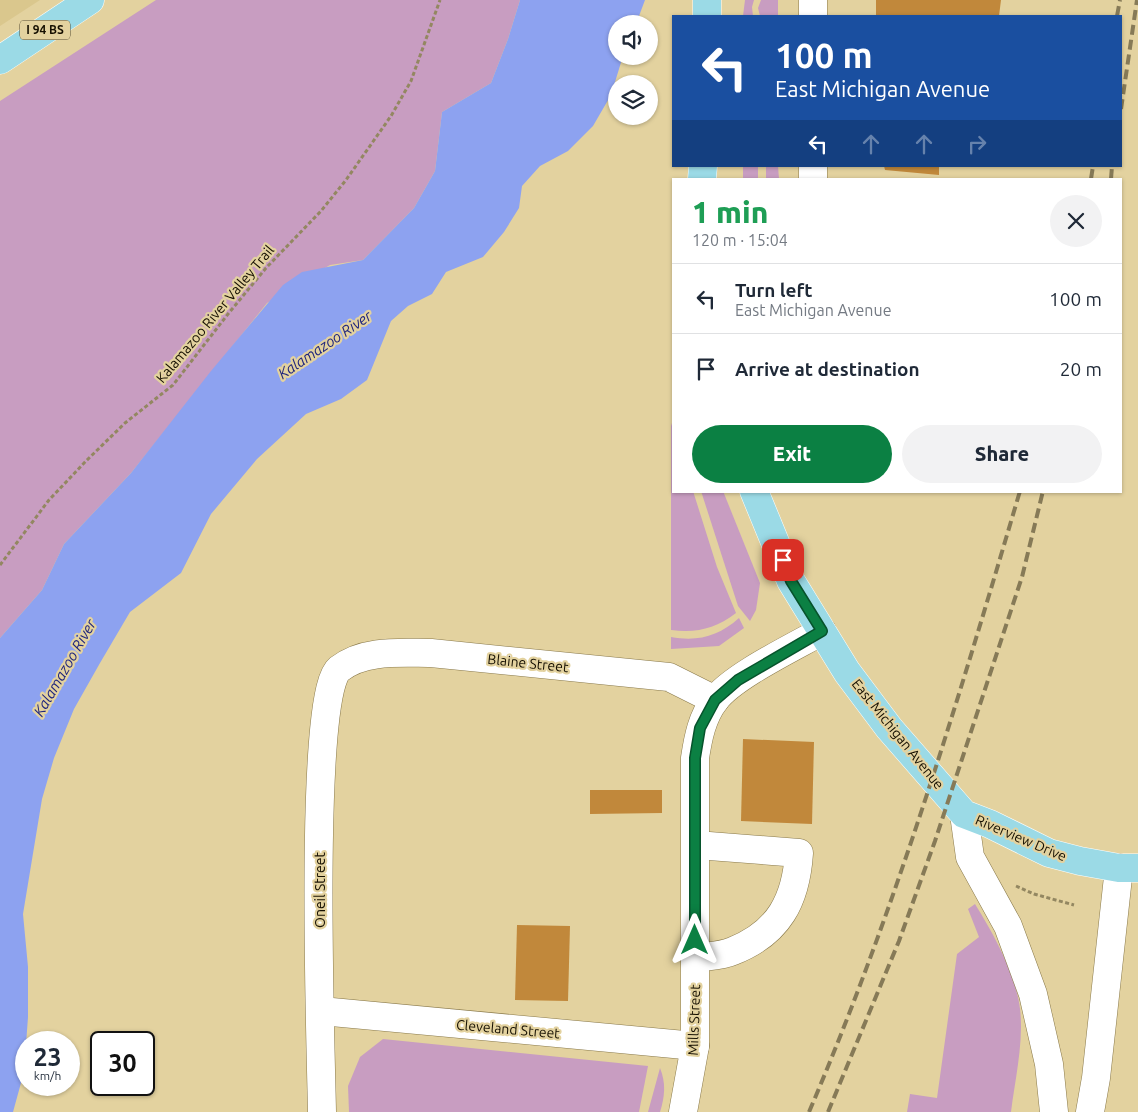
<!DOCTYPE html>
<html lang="en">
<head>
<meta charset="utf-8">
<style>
	:root { --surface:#fff; --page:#f2f2f3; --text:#1f2937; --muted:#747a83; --line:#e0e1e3; --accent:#0b8043 }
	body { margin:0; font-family:Ubuntu,sans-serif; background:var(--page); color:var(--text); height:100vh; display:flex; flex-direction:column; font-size:19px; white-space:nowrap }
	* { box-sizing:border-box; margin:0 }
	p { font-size:16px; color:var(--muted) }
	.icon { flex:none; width:28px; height:28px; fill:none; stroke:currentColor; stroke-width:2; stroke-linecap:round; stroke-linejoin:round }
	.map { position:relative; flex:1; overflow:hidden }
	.drawer { position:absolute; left:672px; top:178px; width:450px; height:315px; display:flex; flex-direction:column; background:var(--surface); border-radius:0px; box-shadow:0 1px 4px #0004 }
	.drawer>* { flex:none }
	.top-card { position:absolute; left:672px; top:15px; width:450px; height:152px; border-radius:0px; box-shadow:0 1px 4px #0004; background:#1a4fa0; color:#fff; overflow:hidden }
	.fabs { position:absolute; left:608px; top:15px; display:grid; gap:10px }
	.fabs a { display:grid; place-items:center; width:50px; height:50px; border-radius:50%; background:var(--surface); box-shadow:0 1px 4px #0004; font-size:25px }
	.speed { position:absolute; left:15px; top:1031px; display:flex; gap:10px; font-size:25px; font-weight:700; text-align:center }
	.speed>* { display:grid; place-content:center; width:65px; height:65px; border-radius:50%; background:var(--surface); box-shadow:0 1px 4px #0004; line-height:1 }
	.speed small { font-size:12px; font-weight:400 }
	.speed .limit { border:2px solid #111; border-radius:8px; background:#fff; color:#111 }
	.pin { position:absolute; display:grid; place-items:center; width:42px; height:42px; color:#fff; margin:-21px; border-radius:10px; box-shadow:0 2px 8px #0006 }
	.me { position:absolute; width:55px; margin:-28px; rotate:0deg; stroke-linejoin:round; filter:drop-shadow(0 0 4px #0008) }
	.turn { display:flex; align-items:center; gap:18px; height:105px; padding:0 20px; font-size:22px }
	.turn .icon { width:65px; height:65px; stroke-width:2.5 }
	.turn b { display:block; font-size:35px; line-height:42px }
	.lanes { display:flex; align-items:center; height:48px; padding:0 20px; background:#0003; justify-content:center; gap:25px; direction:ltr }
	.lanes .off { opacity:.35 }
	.round { display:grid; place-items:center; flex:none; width:52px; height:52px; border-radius:26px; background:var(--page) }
	.overview { display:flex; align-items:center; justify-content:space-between; height:85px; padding:0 20px }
	h1 { font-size:30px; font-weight:800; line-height:38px; color:#1e9e55 }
	.primary-button { display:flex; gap:10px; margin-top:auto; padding:10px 20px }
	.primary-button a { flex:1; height:58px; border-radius:30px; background:var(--accent); color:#fff; font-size:20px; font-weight:800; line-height:58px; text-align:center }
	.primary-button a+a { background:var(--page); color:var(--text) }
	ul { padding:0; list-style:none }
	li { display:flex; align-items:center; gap:15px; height:70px; padding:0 20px; border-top:1px solid var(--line) }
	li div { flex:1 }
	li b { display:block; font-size:19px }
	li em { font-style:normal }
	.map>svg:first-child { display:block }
</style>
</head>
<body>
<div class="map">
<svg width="1138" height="1112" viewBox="0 0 1138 1112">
	<rect width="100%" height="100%" fill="#e3d29f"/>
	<!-- built -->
	<polygon fill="#dac78d" points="0,0 40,0 0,26"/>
	<!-- green -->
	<g fill="#c89dc1">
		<polygon points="156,0 520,0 508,39 491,83 442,112 435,171 414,208 363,260 330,265 267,303 131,473 64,544 42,590 0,638 0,101"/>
		<polygon points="745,0 754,0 752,7 753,16 743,16"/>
		<polygon points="761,0 778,0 778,16 760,16 758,8"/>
		<rect x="743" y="166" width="15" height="13"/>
		<polygon points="766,166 778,166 779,179 766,179"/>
		<polygon points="674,265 674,359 672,360 672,266"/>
		<path d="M671,423L674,432V491H693L717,567L736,613C715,629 697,633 671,630Z"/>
		<polygon points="701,491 723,491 760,583 756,610 750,621 738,606"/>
		<path d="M739,618L744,628L719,646L671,649V637C698,642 719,636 739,618Z"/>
		<path d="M975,904C993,933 1016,974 1020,1009C1024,1042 1015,1079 1011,1112H907L910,1094L937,1098L957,954L979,937L968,909Z"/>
		<polygon points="383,1039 648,1066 639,1112 349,1112 348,1086 360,1057"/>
		<path d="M660,1068C666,1083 665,1096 660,1112H648Z"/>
	</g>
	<!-- water -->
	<polygon fill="#8da2f0" points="520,0 645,0 636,24 616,24 616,56 623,56 611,95 593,126 568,151 540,166 522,186 519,208 504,232 483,257 446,272 432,294 408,306 391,321 367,380 341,399 306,414 257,459 211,514 181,573 130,612 100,663 74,709 54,758 42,799 23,914 28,967 28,1017 24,1072 13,1112 0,1112 0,638 42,590 64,544 131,473 211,371 283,285 302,272 363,260 414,208 435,171 442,112 491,83 508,39"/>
	<!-- building -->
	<g fill="#c1883b">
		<polygon points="876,0 1001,0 999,16 876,16"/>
		<polygon points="884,166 939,166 939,175 885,170"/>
		<polygon points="743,739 814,742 812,824 741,821"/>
		<polygon points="590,790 662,790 662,813 590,814"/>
		<polygon points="517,925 570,926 568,1001 515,1000"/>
	</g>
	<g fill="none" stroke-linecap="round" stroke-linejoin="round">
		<!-- minor casing -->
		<g stroke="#89794a" stroke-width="29">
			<g id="minor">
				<polyline points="813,0 813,16"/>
				<polyline points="813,166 813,179"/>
				<polyline points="964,814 970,857 1008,926 1033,994 1049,1064 1054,1112"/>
				<path d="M695,958C707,956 722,956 733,951C779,933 796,900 799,853L696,845"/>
				<polyline points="321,1011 695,1046"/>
				<path d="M322,1112C321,1053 308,694 339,669C364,649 402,653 431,653L669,677L715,700"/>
				<path d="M683,1112L695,1046V758C698,738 702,717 715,700C733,676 794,647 822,631"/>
				<polyline points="1090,1112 1096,1078 1119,868"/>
			</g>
		</g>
		<!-- major casing -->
		<g stroke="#fff" stroke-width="29">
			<g id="major">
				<polyline points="707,16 707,0"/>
				<polyline points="0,60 90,0"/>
				<polyline points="702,179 703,166"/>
				<polyline points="754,491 791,581 847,672 889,728 964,814 990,824 1049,853 1080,861 1119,868 1138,868"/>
			</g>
		</g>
		<!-- path -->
		<g stroke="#938761" stroke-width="3" stroke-dasharray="4 2.5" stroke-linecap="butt">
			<polyline points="0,565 49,500 86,461 125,423 173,385 228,314 266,268 321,211 346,180 391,116 411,81 440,0"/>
			<polyline points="1016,886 1034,894 1074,905"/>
		</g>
		<!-- minor -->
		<use href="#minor" stroke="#fff" stroke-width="28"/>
		<!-- major -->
		<use href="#major" stroke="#9bdae6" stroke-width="28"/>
		<!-- rail -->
		<g stroke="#867a57" stroke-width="4" stroke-dasharray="10 5" stroke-linecap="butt">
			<polyline points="1117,16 1120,0"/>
			<polyline points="1121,109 1137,0"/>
			<polyline points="1091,179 1093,166"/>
			<polyline points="1111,179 1112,166"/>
			<path d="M809,1112C895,911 958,701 1020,491"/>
			<polyline points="828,1112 899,941 935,841 1022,577 1043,491"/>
		</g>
	</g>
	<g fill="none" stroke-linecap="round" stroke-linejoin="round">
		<!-- route casing -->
		<g stroke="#07532c" stroke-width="12">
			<polyline id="route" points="695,940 695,758 700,728 715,700 738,680 822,631 791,581 783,560"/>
		</g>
		<!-- route -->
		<use href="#route" stroke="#0b8043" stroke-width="9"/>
	</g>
	<g text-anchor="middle" stroke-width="4.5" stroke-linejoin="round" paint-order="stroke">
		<!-- shield labels -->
		<rect fill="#e3d29f" stroke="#534a30" stroke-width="1" x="20" y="20.5" width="50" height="19" rx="4"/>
		<g font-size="12" font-weight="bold" fill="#150f00">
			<text x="45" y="34">I 94 BS</text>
		</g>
		<!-- street labels -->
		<g font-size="14" fill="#150f00" stroke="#e3d29f">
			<text transform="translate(215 314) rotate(-50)" y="5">Kalamazoo River Valley Trail</text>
			<text transform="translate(528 663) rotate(6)" y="5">Blaine Street</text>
			<text transform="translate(898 734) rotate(51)" y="5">East Michigan Avenue</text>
			<text transform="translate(1021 838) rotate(23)" y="5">Riverview Drive</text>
			<text transform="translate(320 890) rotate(-90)" y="5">Oneil Street</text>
			<text transform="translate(694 1020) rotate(-88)" y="5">Mills Street</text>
			<text transform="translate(508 1029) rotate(5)" y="5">Cleveland Street</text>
		</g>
		<!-- water labels -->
		<g font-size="15" font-style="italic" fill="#1f257d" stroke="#e3d29f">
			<text transform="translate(325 345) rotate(-34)" y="5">Kalamazoo River</text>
			<text transform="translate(65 668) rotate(-60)" y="5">Kalamazoo River</text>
		</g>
	</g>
</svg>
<div class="fabs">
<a><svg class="icon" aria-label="sound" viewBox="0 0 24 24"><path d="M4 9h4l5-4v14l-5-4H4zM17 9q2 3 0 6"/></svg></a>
<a><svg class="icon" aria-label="layers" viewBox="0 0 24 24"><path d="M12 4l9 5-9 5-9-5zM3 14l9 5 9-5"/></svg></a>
</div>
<div class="speed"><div>23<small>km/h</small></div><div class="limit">30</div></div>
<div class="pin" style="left:783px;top:560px;background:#d93025"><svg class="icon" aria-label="arrive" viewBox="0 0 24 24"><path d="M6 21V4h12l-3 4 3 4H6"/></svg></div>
<svg class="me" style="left:695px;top:940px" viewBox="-20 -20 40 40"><path d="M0-17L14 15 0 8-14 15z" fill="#0b8043" stroke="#fff" stroke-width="4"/></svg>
<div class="top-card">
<div class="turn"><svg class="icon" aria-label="left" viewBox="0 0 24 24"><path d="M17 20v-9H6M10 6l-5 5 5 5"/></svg><div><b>100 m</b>East Michigan Avenue</div></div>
<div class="lanes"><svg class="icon" aria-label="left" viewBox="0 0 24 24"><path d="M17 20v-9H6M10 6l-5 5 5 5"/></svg><svg class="icon off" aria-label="ahead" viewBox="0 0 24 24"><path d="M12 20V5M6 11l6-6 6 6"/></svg><svg class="icon off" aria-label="ahead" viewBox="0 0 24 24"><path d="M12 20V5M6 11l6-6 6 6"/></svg><svg class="icon off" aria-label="right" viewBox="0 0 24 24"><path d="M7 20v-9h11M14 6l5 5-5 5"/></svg></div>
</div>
<section class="drawer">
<div class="overview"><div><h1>1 min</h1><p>120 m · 15:04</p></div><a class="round"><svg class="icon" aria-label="close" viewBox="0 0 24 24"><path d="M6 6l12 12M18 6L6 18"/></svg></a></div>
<ul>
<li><svg class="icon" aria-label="left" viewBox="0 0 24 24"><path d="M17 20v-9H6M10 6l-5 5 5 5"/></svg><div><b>Turn left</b><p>East Michigan Avenue</p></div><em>100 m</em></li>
<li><svg class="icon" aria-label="arrive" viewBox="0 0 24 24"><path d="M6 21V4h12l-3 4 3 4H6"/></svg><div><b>Arrive at destination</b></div><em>20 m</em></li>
</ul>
<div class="primary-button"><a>Exit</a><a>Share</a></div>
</section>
</div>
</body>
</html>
